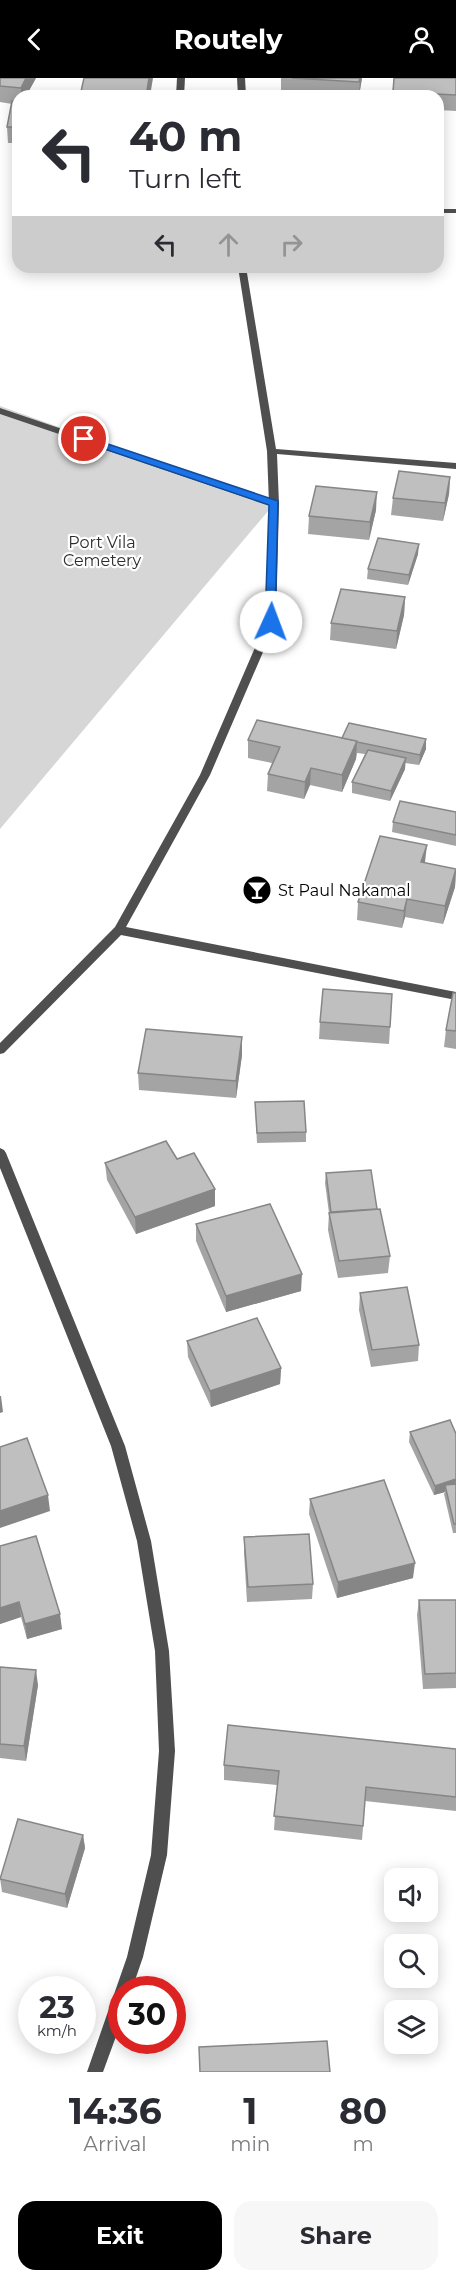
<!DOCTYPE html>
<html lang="en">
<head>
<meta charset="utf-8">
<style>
	:root { --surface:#fff; --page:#f7f7f7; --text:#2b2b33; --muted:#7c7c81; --accent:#000 }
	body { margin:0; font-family:Montserrat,sans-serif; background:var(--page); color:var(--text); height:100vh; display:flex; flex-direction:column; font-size:22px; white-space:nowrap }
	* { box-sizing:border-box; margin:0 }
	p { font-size:20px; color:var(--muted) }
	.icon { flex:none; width:33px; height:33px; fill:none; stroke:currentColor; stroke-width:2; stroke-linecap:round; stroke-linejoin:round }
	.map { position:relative; height:1994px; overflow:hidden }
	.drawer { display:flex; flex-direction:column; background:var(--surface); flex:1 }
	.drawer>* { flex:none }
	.guide { position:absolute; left:12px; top:12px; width:432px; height:183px; border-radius:18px; box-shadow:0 3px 15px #0003; background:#fff; color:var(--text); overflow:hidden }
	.tools { position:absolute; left:384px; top:1790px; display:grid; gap:12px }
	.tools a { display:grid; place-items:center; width:54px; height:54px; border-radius:12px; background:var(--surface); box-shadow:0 3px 15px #0003; font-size:30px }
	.speed { position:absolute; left:18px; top:1898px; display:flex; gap:12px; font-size:30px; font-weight:700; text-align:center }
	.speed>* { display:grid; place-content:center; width:78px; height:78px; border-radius:50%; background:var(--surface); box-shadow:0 3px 15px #0003; line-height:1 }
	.speed small { font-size:15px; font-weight:400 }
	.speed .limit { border:9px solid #d22; background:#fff; color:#111 }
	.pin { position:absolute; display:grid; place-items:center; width:51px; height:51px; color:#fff; margin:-26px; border:3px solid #fff; border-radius:50%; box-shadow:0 2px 6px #0007 }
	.me { position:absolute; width:66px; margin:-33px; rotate:2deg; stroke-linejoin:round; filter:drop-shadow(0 0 4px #0008) }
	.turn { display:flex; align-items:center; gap:21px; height:126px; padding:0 18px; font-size:27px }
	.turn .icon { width:78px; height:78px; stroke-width:2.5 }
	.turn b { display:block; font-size:42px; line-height:51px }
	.lanes { display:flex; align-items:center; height:57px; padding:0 18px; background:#0003; justify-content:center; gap:30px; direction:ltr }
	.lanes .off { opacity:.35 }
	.eta { display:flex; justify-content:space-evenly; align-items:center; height:102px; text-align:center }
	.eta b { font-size:36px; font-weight:700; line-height:42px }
	.primary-button { display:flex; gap:12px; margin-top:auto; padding:12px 18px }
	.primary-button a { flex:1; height:69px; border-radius:18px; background:var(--accent); color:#fff; font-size:24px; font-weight:700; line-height:69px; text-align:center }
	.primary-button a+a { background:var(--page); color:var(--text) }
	header { display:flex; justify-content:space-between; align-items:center; height:78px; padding:0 18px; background:var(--accent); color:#fff; font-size:27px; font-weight:700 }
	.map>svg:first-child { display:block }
</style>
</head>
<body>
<header><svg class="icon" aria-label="back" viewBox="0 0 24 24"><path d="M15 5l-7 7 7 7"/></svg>Routely<svg class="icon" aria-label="person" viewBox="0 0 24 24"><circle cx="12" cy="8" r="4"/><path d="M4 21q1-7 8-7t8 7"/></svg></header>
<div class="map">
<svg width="456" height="1994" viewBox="0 0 456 1994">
	<rect width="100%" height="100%" fill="#fff"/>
	<!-- green -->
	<polygon fill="#d6d6d6" points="0,328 274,426 0,751"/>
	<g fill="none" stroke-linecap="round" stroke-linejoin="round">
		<!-- service -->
		<g fill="#4f4f4f" fill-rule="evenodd">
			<polygon points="177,0 185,0 184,18 176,18"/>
			<polygon points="0,330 277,424 279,426 277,428 271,428 0,336"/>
		</g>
		<!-- minor -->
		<g fill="#4f4f4f" fill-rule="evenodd">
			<polygon points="237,0 245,0 246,18 238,18"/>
			<rect x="438" y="131" width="18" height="4"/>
			<polygon points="238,189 246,189 276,371 456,385 456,391 277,376 279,426 276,544 210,697 126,849 456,914 456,922 121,857 4,975 0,976 0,965 115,849 200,697 266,544 269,426 267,373"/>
			<polygon points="0,1070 4,1072 6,1075 125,1368 151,1463 169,1573 175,1673 167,1777 143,1879 132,1911 122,1911 122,1942 103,1994 87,1994 127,1879 151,1777 159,1673 155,1573 137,1463 111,1368 0,1090"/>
		</g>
	</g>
	<!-- wall -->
	<g fill="#a4a4a4">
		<polygon points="0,0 36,0 26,18 18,18 18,65 8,65 7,49 12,26 0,24"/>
		<polygon points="281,0 362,0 359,18 326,18 281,16"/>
		<polygon points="394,0 456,0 456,33 438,32 438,18 392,18"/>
		<polygon points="450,399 449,416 443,443 391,437 393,420"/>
		<polygon points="376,432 369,462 308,456 309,438"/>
		<polygon points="418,476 408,507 367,501 368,491"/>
		<polygon points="405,519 404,537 396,571 330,562 331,545"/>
		<polygon points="342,660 426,671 419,687 405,685 405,691 390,723 352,715 352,704 365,676 357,675 356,681 342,714 310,707 304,721 267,713 268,696 272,685 248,680 248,662"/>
		<polygon points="456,734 456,768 392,754 393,744"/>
		<polygon points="425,785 456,792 455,809 443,846 405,839 402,850 357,842 358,824"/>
		<polygon points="456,915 456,971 444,969 446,952"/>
		<polygon points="392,916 389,966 319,961 320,944"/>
		<polygon points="242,959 242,977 236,1020 139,1012 138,995"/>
		<polygon points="255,1024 306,1054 306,1064 257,1065"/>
		<polygon points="177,1081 215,1128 136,1156 107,1102 105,1085"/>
		<polygon points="326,1095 377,1131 390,1178 388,1195 338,1200 328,1152 329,1135 325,1105"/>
		<polygon points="196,1146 301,1213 226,1234 196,1163"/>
		<polygon points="360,1215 419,1267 418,1283 371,1289 359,1232"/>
		<polygon points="187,1263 281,1290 280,1306 211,1329 188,1279"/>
		<polygon points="410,1354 456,1356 456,1455 453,1455 444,1416 445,1414 434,1417 409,1364"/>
		<polygon points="310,1421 413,1500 337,1520 309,1436"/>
		<polygon points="244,1459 313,1506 312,1521 247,1524 244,1475"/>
		<polygon points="0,1468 62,1551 27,1561 21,1539 0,1546"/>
		<polygon points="419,1522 456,1522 456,1610 423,1611 417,1537"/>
		<polygon points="0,1589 38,1607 26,1683 0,1680"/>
		<polygon points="456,1671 456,1733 365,1723 362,1762 274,1752 277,1707 224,1702 224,1687"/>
		<polygon points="83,1757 85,1770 67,1830 2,1814 0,1800"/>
	</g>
	<!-- shaded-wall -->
	<g fill="#868686">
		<polygon points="26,0 36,0 26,18 21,18 21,10"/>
		<polygon points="149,0 153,0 150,18 146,18"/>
		<polygon points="360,0 362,0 359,18"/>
		<polygon points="450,399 449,416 443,443 445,425"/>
		<polygon points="377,414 376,432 369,462 370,444"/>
		<polygon points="419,466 418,476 408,507 409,497"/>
		<polygon points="405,519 404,537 396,571 397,553"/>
		<polygon points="426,661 426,671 419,687 420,677"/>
		<polygon points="357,663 356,681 342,714 342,697"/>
		<polygon points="406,680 405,691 390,723 391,713"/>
		<polygon points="311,690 310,707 304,721 305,704"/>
		<polygon points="427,767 425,784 419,802 421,784"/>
		<polygon points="456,792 455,809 443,846 445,828"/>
		<polygon points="407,821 405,839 402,850 404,833"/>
		<polygon points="242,959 242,977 236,1020 236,1003"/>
		<polygon points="215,1111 215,1128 136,1156 135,1139"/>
		<polygon points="302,1196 301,1213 226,1234 226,1218"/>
		<polygon points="281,1290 280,1306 211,1329 210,1313"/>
		<polygon points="0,1318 1,1318 3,1334 0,1335"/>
		<polygon points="456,1401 456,1410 445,1407 445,1414 434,1417 435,1408"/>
		<polygon points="48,1417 50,1433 0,1450 0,1433"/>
		<polygon points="415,1485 413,1500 337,1520 338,1504"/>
		<polygon points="19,1524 21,1539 0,1546 0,1530"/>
		<polygon points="60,1536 62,1551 27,1561 25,1546"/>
		<polygon points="36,1592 38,1607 26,1683 24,1668"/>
		<polygon points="83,1757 85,1770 67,1830 65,1816"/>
	</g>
	<!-- building -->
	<g fill="#bfbfbf" stroke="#868686" stroke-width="1.5">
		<polygon points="0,0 26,0 21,10 0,8"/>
		<polygon points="84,0 149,0 146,18 80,18"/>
		<polygon points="292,0 360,0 359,4"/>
		<polygon points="394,0 456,0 456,17 393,14"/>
		<polygon points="12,23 18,23 18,49 7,49"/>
		<polygon points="399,393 450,399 445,425 393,420"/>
		<polygon points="316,408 377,414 370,444 309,438"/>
		<polygon points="378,460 419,466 409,497 368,491"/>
		<polygon points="341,511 405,519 397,553 331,545"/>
		<polygon points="257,642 357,663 342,697 311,690 305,704 268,696 280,669 248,662"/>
		<polygon points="349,645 426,661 420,677 357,664 357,663 342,660"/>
		<polygon points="368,672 406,680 391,713 352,704"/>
		<polygon points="400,723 456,734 456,757 393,744"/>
		<polygon points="380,758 427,767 421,784 456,791 445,828 407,821 404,833 358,824"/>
		<polygon points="323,911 392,916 390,949 320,944"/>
		<polygon points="453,915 456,915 456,953 446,952"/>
		<polygon points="146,951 242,959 236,1003 138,995"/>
		<polygon points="304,1023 306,1054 257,1055 255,1024"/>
		<polygon points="166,1063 177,1081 194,1075 215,1111 135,1139 105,1085"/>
		<polygon points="371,1092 377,1131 331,1134 326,1095"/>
		<polygon points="270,1126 302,1196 226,1218 196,1146"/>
		<polygon points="380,1131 390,1178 339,1183 329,1135"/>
		<polygon points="407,1209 419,1267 372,1272 360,1215"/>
		<polygon points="257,1240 281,1290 210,1313 187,1263"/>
		<polygon points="450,1342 456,1356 456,1401 435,1408 410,1354"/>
		<polygon points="27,1360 48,1417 0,1433 0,1369"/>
		<polygon points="384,1402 415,1485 338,1504 310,1421"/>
		<polygon points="456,1406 456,1446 454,1446 445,1407"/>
		<polygon points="309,1456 313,1506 248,1509 244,1459"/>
		<polygon points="36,1458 60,1536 25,1546 19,1524 0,1530 0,1468"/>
		<polygon points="419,1522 456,1522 456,1595 425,1596"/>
		<polygon points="0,1589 36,1592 24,1668 0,1666"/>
		<polygon points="228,1647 456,1671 456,1719 366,1709 363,1748 274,1738 279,1693 224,1687"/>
		<polygon points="18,1741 83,1757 65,1816 0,1801"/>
		<polygon points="327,1963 330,1994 200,1994 199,1969"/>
	</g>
	<!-- route -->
	<polygon fill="#1a73e8" stroke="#114b97" stroke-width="1.5" points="84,358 278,423 275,546 267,546 265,544 269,427 81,363 81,359"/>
	<!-- icons -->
	<defs>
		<g id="bar-disc" transform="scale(1.5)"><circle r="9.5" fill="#000" stroke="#fff"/><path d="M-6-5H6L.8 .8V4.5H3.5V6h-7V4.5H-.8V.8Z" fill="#fff"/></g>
	</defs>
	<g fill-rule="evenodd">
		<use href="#bar-disc" x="257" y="812"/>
	</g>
	<g text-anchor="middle" stroke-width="4.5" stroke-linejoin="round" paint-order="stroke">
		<!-- park labels -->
		<g font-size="16" fill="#2d2d2d" stroke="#fff">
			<text x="102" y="470">Port Vila<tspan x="102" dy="18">Cemetery</tspan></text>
		</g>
		<!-- poi labels -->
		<g font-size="16" fill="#000" stroke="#fff" text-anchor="start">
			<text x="278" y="818">St Paul Nakamal</text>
		</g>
	</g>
</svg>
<div class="tools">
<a><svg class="icon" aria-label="sound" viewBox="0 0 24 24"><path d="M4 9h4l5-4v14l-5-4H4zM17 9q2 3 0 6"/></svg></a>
<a><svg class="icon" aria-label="search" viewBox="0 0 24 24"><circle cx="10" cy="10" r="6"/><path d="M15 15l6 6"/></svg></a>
<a><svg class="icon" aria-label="layers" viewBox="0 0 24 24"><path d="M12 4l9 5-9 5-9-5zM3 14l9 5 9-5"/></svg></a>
</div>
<div class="speed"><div>23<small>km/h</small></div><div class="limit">30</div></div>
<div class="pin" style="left:84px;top:361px;background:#d93025"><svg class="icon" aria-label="arrive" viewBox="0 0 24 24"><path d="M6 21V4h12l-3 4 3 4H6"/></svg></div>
<svg class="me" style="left:271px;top:544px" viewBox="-20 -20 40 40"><circle r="19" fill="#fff"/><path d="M0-13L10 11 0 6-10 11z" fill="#1a73e8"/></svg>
<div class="guide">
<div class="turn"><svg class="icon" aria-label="left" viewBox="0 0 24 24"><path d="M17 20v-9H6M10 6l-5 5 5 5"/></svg><div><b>40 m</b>Turn left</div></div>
<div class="lanes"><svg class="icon" aria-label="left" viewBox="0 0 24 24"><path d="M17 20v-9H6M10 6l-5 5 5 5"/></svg><svg class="icon off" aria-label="ahead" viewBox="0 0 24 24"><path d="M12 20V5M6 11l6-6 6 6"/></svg><svg class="icon off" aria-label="right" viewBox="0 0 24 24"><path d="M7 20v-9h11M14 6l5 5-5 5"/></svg></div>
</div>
</div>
<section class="drawer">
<div class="eta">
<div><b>14:36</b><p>Arrival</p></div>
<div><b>1</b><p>min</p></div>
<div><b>80</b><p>m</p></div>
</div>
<div class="primary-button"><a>Exit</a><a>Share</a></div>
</section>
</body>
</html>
